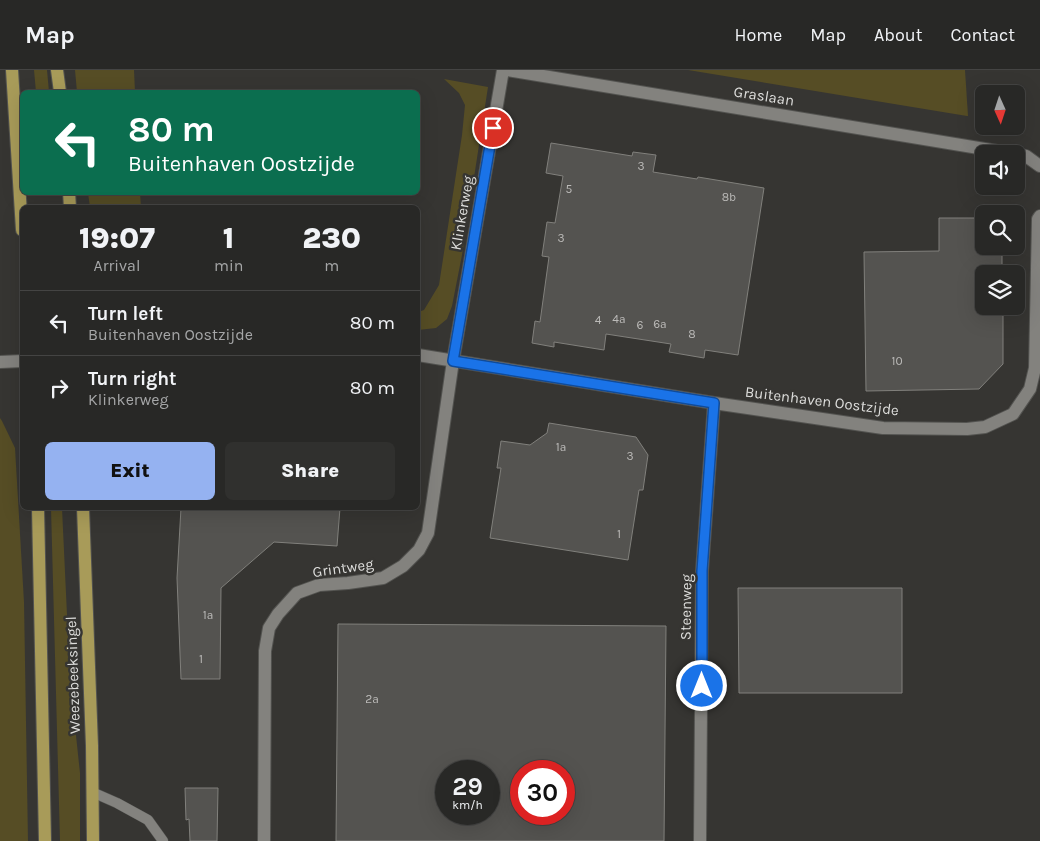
<!DOCTYPE html>
<html lang="en">
<head>
<meta charset="utf-8">
<style>
	:root { --surface:#282826; --page:#30302e; --text:#f1f3f6; --muted:#a5a6a7; --line:#444443; --accent:#95b2f1 }
	body { margin:0; font-family:Karla,sans-serif; background:var(--page); color:var(--text); height:100vh; display:flex; flex-direction:column; font-size:19px; white-space:nowrap }
	* { box-sizing:border-box; margin:0 }
	p { font-size:16px; color:var(--muted) }
	.icon { flex:none; width:28px; height:28px; fill:none; stroke:currentColor; stroke-width:2; stroke-linecap:round; stroke-linejoin:round }
	.map { position:relative; flex:1; overflow:hidden }
	.details { position:absolute; left:20px; top:135px; width:400px; height:305px; display:flex; flex-direction:column; background:var(--surface); border-radius:8px; box-shadow:0 5px 20px #0002,0 0 0 1px var(--line) }
	.details>* { flex:none }
	.banner { position:absolute; left:20px; top:20px; width:400px; height:105px; border-radius:8px; box-shadow:0 5px 20px #0002,0 0 0 1px var(--line); background:#0b6e4f; color:#fff; overflow:hidden }
	.needle { width:32px; rotate:177deg }
	.tools { position:absolute; left:975px; top:15px; display:grid; gap:10px }
	.tools a { display:grid; place-items:center; width:50px; height:50px; border-radius:8px; background:var(--surface); box-shadow:0 5px 20px #0002,0 0 0 1px var(--line); font-size:25px }
	.speed { position:absolute; left:435px; top:690px; display:flex; gap:10px; font-size:25px; font-weight:700; text-align:center }
	.speed>* { display:grid; place-content:center; width:65px; height:65px; border-radius:50%; background:var(--surface); box-shadow:0 5px 20px #0002,0 0 0 1px var(--line); line-height:1 }
	.speed small { font-size:12px; font-weight:400 }
	.speed .limit { border:8px solid #d22; background:#fff; color:#111 }
	.pin { position:absolute; display:grid; place-items:center; width:42px; height:42px; color:#fff; margin:-21px; border:2px solid #fff; border-radius:50%; box-shadow:0 1px 5px #0007 }
	.me { position:absolute; width:55px; margin:-28px; rotate:0deg; stroke-linejoin:round; filter:drop-shadow(0 0 4px #0008) }
	.turn { display:flex; align-items:center; gap:18px; height:105px; padding:0 25px; font-size:22px }
	.turn .icon { width:65px; height:65px; stroke-width:2.5 }
	.turn b { display:block; font-size:35px; line-height:42px }
	.eta { display:flex; justify-content:space-evenly; align-items:center; height:85px; text-align:center }
	.eta b { font-size:30px; font-weight:800; line-height:35px }
	.primary-button { display:flex; gap:10px; margin-top:auto; padding:10px 25px }
	.primary-button a { flex:1; height:58px; border-radius:8px; background:var(--accent); color:#111; font-size:20px; font-weight:800; line-height:58px; text-align:center }
	.primary-button a+a { background:var(--page); color:var(--text) }
	ul { padding:0; list-style:none }
	li { display:flex; align-items:center; gap:15px; height:65px; padding:0 25px; border-top:1px solid var(--line) }
	li div { flex:1 }
	li b { display:block; font-size:19px }
	li em { font-style:normal }
	header { display:flex; align-items:center; gap:30px; box-sizing:border-box; height:70px; padding:0 25px; background:var(--surface); border-bottom:1px solid var(--line) }
	header strong { font-size:24px }
	nav { display:flex; gap:28px; margin-inline-start:auto; font-size:18px }
	.map>svg:first-child { display:block }
</style>
</head>
<body>
<header>
<strong>Map</strong>
<nav><a>Home</a><a>Map</a><a>About</a><a>Contact</a></nav>
</header>
<div class="map">
<svg width="1040" height="771" viewBox="0 0 1040 771">
	<rect width="100%" height="100%" fill="#363532"/>
	<!-- green -->
	<g fill="#564d25">
		<polygon points="34,0 47,0 49,22 36,22"/>
		<polygon points="75,0 134,0 135,22 77,22"/>
		<polygon points="688,0 965,0 968,46 967,46"/>
		<polygon points="444,9 488,17 462,185 452,236 447,249 436,258 418,260 418,242 424,240 439,215 462,65 465,35 459,23"/>
		<polygon points="88,123 140,123 141,137 90,137"/>
		<polygon points="0,348 2,351 15,378 24,532 28,771 0,771"/>
		<polygon points="51,438 62,438 70,609 80,703 80,771 60,771"/>
	</g>
	<!-- building -->
	<g fill="#545350" stroke="#81807c" fill-rule="evenodd">
		<polygon points="551,73 632,86 633,82 656,85 653,102 697,109 698,107 764,118 738,285 705,280 704,288 669,282 671,274 606,264 604,280 554,272 554,277 532,273 535,251 540,252 549,187 542,186 547,152 555,153 563,106 546,103"/>
		<polygon points="939,148 984,148 984,176 1002,176 1002,204 984,204 984,236 1003,236 1003,294 979,319 866,321 864,182 939,181"/>
		<polygon points="549,353 636,367 648,385 643,420 639,420 628,490 490,468 501,398 497,398 501,371 530,375 547,363"/>
		<polygon points="181,438 340,438 337,476 274,472 221,518 220,609 181,609 177,508"/>
		<polygon points="738,518 902,518 902,623 739,623"/>
		<path d="M338,554L666,556L664,771H336ZM446,701H489V744H446ZM521,701H564V744H521Z"/>
		<polygon points="185,718 218,718 217,771 190,771 189,749 186,750"/>
	</g>
	<g fill="none" stroke-linecap="round" stroke-linejoin="round">
		<!-- service casing -->
		<g stroke="#535350" stroke-width="11">
			<polyline id="service" points="92,722 117,733 148,750 163,771"/>
		</g>
		<!-- minor casing -->
		<g stroke="#535350" stroke-width="14">
			<g id="minor">
				<polyline points="507,0 1015,84"/>
				<polyline points="1016,84 1026,86 1040,96"/>
				<polyline points="418,285 714,333 883,358 967,359 985,357 1013,344 1030,319 1035,298 1038,149 1040,146"/>
				<polyline points="0,292 22,291"/>
				<polyline points="264,771 265,581 269,558 278,544 297,523 319,515 348,513 383,508 403,496 419,480 428,463 453,291 503,0"/>
				<polyline points="700,771 702,501 714,333"/>
			</g>
		</g>
		<!-- primary casing -->
		<g stroke="#535350" stroke-width="14">
			<g id="primary">
				<polyline points="12,0 22,160"/>
				<polyline points="57,0 60,22"/>
				<polyline points="69,122 70,138"/>
				<polyline points="38,438 45,771"/>
				<polyline points="83,438 92,676 93,771"/>
			</g>
		</g>
		<!-- service -->
		<use href="#service" stroke="#83827e" stroke-width="10"/>
		<!-- minor -->
		<use href="#minor" stroke="#83827e" stroke-width="12"/>
		<!-- primary -->
		<use href="#primary" stroke="#a89b59" stroke-width="12"/>
	</g>
	<g fill="none" stroke-linecap="round" stroke-linejoin="round">
		<!-- route casing -->
		<g stroke="#114b97" stroke-width="12">
			<polyline id="route" points="493,58 453,291 714,333 702,501 702,616"/>
		</g>
		<!-- route -->
		<use href="#route" stroke="#1a73e8" stroke-width="9"/>
	</g>
	<g text-anchor="middle" stroke-width="5" stroke-linejoin="round" paint-order="stroke">
		<!-- number labels -->
		<g font-size="12" fill="#bcbbb9">
			<text x="641" y="100">3</text>
			<text x="569" y="123">5</text>
			<text x="729" y="131">8b</text>
			<text x="561" y="172">3</text>
			<text x="619" y="253">4a</text>
			<text x="598" y="254">4</text>
			<text x="660" y="258">6a</text>
			<text x="640" y="259">6</text>
			<text x="692" y="268">8</text>
			<text x="897" y="295">10</text>
			<text x="561" y="381">1a</text>
			<text x="630" y="390">3</text>
			<text x="619" y="468">1</text>
			<text x="208" y="549">1a</text>
			<text x="201" y="593">1</text>
			<text x="372" y="633">2a</text>
		</g>
		<!-- street labels -->
		<g font-size="15" fill="#dededc" stroke="#363532">
			<text transform="translate(764 26) rotate(9)" y="5">Graslaan</text>
			<text transform="translate(462 143) rotate(-80)" y="5">Klinkerweg</text>
			<text transform="translate(822 331) rotate(7)" y="5">Buitenhaven Oostzijde</text>
			<text transform="translate(343 498) rotate(-8)" y="5">Grintweg</text>
			<text transform="translate(686 537) rotate(-89)" y="5">Steenweg</text>
			<text transform="translate(73 605) rotate(-92)" y="5">Weezebeeksingel</text>
		</g>
	</g>
</svg>
<div class="tools">
<a><svg class="needle" viewBox="-14 -14 28 28"><path d="M0-13l5 13h-10z" fill="#e53935"/><path d="M0 13l5-13h-10z" fill="#a5a6a7"/></svg></a>
<a><svg class="icon" aria-label="sound" viewBox="0 0 24 24"><path d="M4 9h4l5-4v14l-5-4H4zM17 9q2 3 0 6"/></svg></a>
<a><svg class="icon" aria-label="search" viewBox="0 0 24 24"><circle cx="10" cy="10" r="6"/><path d="M15 15l6 6"/></svg></a>
<a><svg class="icon" aria-label="layers" viewBox="0 0 24 24"><path d="M12 4l9 5-9 5-9-5zM3 14l9 5 9-5"/></svg></a>
</div>
<div class="speed"><div>29<small>km/h</small></div><div class="limit">30</div></div>
<div class="pin" style="left:493px;top:58px;background:#d93025"><svg class="icon" aria-label="arrive" viewBox="0 0 24 24"><path d="M6 21V4h12l-3 4 3 4H6"/></svg></div>
<svg class="me" style="left:702px;top:616px" viewBox="-20 -20 40 40"><circle r="17" fill="#1a73e8" stroke="#fff" stroke-width="3"/><path d="M0-11L8 9 0 5-8 9z" fill="#fff"/></svg>
<div class="banner">
<div class="turn"><svg class="icon" aria-label="left" viewBox="0 0 24 24"><path d="M17 20v-9H6M10 6l-5 5 5 5"/></svg><div><b>80 m</b>Buitenhaven Oostzijde</div></div>
</div>
<section class="details">
<div class="eta">
<div><b>19:07</b><p>Arrival</p></div>
<div><b>1</b><p>min</p></div>
<div><b>230</b><p>m</p></div>
</div>
<ul>
<li><svg class="icon" aria-label="left" viewBox="0 0 24 24"><path d="M17 20v-9H6M10 6l-5 5 5 5"/></svg><div><b>Turn left</b><p>Buitenhaven Oostzijde</p></div><em>80 m</em></li>
<li><svg class="icon" aria-label="right" viewBox="0 0 24 24"><path d="M7 20v-9h11M14 6l5 5-5 5"/></svg><div><b>Turn right</b><p>Klinkerweg</p></div><em>80 m</em></li>
</ul>
<div class="primary-button"><a>Exit</a><a>Share</a></div>
</section>
</div>
</body>
</html>
